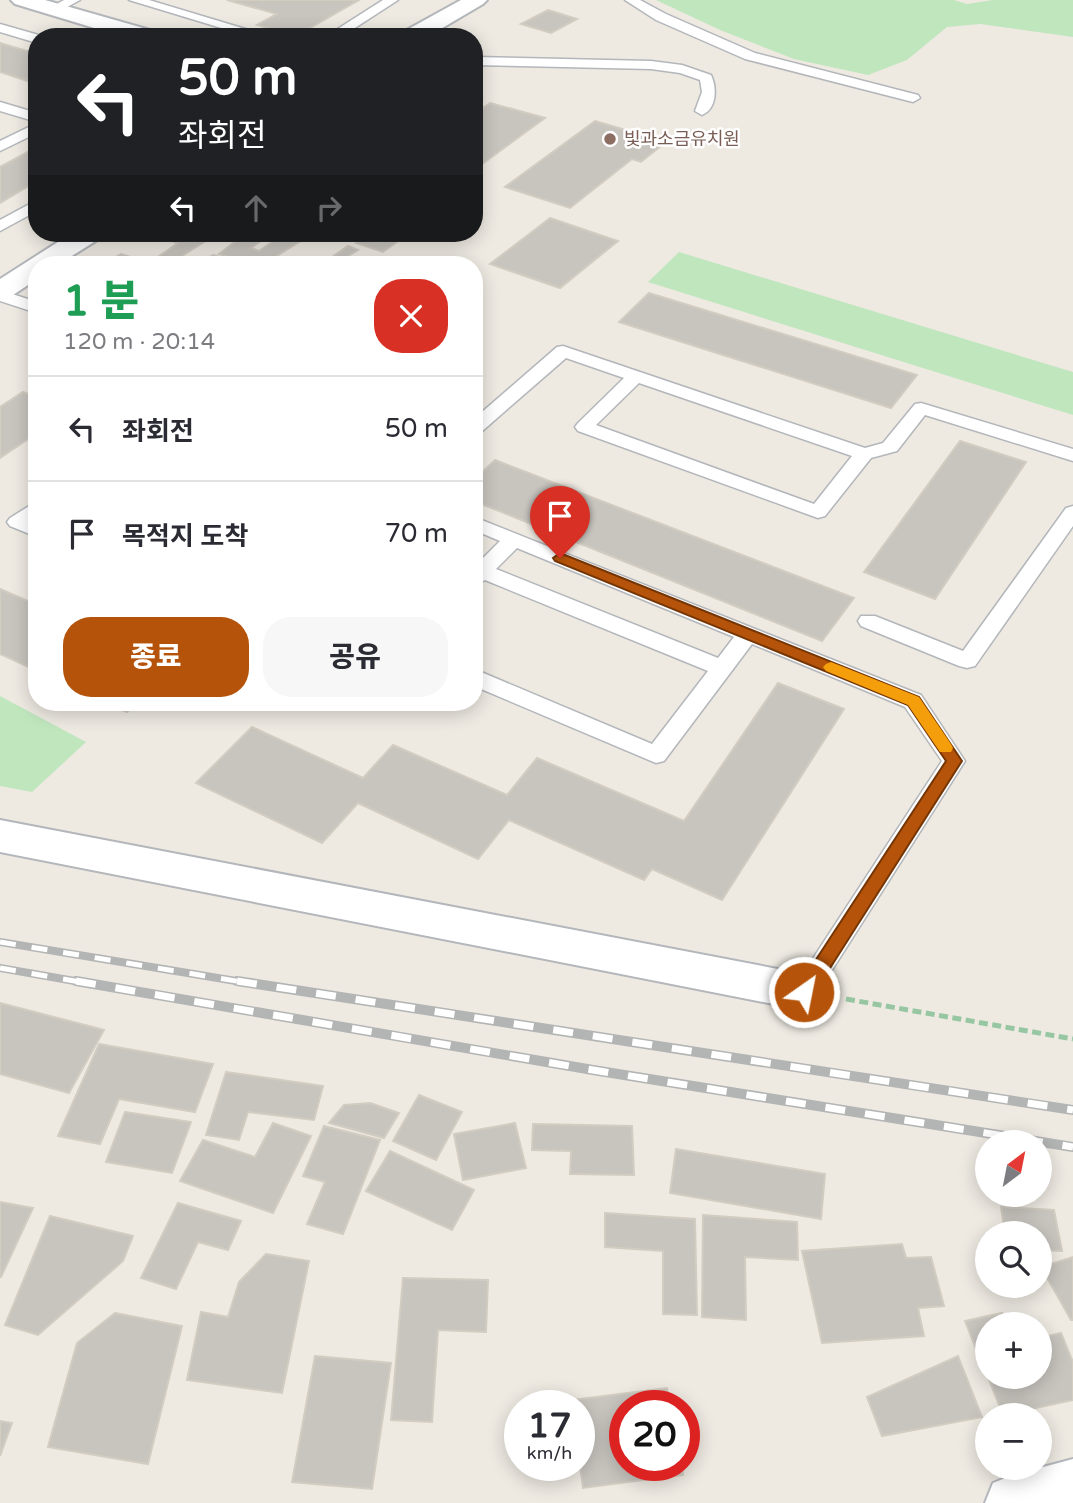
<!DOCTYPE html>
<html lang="ko">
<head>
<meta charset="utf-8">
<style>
	:root { --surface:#fff; --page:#f7f7f7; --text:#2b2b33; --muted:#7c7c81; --line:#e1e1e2; --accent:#b45309 }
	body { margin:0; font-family:"Varela Round","Noto Sans KR",sans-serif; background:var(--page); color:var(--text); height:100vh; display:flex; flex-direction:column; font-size:26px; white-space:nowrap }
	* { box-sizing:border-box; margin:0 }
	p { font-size:23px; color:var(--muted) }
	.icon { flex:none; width:38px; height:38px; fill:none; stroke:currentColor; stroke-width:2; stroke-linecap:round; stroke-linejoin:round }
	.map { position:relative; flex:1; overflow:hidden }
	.sheet { position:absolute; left:28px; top:256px; width:455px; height:455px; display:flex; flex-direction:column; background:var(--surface); border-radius:28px; box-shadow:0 4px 18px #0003 }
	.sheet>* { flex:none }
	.top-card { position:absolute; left:28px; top:28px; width:455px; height:214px; border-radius:28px; box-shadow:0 4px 18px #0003; background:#202124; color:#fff; overflow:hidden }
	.needle { width:46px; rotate:32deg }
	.buttons { position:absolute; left:975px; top:1130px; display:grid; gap:14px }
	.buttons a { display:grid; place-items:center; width:77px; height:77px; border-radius:50%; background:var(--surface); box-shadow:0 4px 18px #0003; font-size:35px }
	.speed { position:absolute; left:504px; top:1390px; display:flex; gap:14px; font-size:35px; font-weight:700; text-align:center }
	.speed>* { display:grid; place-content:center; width:91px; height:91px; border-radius:50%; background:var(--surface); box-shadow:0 4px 18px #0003; line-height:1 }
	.speed small { font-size:18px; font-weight:400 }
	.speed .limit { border:10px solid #d22; background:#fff; color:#111 }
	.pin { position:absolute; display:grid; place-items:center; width:60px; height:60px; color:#fff; margin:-72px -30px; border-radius:50% 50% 50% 0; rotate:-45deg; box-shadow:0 0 7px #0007 }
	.pin .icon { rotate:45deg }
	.me { position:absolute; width:77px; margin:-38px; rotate:33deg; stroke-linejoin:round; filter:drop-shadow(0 0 5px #0008) }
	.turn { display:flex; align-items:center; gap:24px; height:147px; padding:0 35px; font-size:32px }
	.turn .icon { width:91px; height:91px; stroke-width:2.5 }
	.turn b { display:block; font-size:49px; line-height:60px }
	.lanes { display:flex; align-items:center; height:66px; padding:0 35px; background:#0003; justify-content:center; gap:35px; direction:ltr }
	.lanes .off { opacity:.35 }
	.round { display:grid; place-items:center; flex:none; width:74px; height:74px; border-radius:28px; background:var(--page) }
	.overview { display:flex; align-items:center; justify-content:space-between; height:119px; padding:0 35px }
	h1 { font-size:42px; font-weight:800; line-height:52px; color:#1e9e55 }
	.cta { display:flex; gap:14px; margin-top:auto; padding:14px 35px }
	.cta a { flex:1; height:80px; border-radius:28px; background:var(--accent); color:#fff; font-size:28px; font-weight:800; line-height:80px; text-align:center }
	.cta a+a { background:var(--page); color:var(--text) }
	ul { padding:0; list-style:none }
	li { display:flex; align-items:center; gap:21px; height:105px; padding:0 35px; border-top:2px solid var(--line) }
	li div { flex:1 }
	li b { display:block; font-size:26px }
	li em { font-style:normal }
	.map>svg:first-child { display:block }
</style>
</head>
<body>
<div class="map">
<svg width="1073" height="1503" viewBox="0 0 1073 1503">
	<rect width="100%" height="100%" fill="#eeeae2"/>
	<!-- green -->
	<g fill="#c0e6be">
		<polygon points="656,0 954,0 967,4 993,0 1073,0 1073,37 980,24 947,27 907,60 868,75 794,59 720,30"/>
		<polygon points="679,252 1073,372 1073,415 648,282"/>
		<polygon points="0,696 86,742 32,792 0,786"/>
	</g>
	<!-- building -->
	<g fill="#c8c5bf" stroke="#d2ccc1" stroke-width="2">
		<polygon points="227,0 359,0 296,36 257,25 277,14"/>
		<polygon points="548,10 577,19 551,33 521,24"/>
		<polygon points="0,43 37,54 37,84 0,72"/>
		<polygon points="490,103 545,118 474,170 474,114"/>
		<polygon points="595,121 666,142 641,162 632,159 570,208 505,187"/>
		<polygon points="37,147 37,181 0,203 0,167"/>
		<polygon points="550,218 618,241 560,288 490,264"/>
		<polygon points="169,233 199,233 212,237 169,264 155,259 178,243 162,238"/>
		<polygon points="246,233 272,233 251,248 259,251 284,234 302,240 264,264 253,264 219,254"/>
		<polygon points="371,233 383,236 394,233 405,236 383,252 356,243"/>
		<polygon points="348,246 358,250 348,256 364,261 359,264 322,264"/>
		<polygon points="121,254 152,264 105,264"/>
		<polygon points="213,255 242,264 199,264"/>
		<polygon points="649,293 917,375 891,408 619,322"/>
		<polygon points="23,392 37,398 37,433 0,458 0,407"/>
		<polygon points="960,441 1026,462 935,599 864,572"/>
		<polygon points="495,460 854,598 822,641 474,501 474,480"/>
		<polygon points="0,589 37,605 37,671 0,654"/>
		<polygon points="778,683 844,709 722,900 652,869 644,880 509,820 478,859 358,803 322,843 196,783 252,727 363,778 393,745 507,795 537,758 684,821"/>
		<polygon points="104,702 137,702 127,712"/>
		<polygon points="0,1003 104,1030 69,1093 0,1074"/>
		<polygon points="99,1044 213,1064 195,1112 119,1099 100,1144 58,1136"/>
		<polygon points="226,1072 323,1086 314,1120 248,1112 239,1140 206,1135"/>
		<polygon points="419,1095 462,1112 436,1160 393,1141"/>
		<polygon points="370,1103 399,1113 384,1138 329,1123 344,1105"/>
		<polygon points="125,1112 191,1122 172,1173 106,1162"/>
		<polygon points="273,1123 311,1136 273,1213 180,1181 203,1140 255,1157"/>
		<polygon points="515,1123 526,1168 463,1180 454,1134"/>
		<polygon points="533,1124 632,1126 634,1175 570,1174 571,1151 532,1150"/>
		<polygon points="324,1126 380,1140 343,1234 307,1224 325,1182 303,1176"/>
		<polygon points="676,1149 825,1174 821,1219 670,1193"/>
		<polygon points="390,1151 474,1190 452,1230 366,1191"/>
		<polygon points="0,1202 33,1208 1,1277 0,1277"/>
		<polygon points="178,1203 241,1221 228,1250 198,1242 176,1289 141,1278"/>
		<polygon points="1001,1207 1054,1210 1062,1251 1040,1250 1040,1234 1005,1234"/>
		<polygon points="605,1213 695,1219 697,1315 663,1314 663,1251 605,1247"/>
		<polygon points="703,1215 797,1222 798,1260 745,1257 746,1320 702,1317"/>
		<polygon points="50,1216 133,1236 123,1261 38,1335 5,1325"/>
		<polygon points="902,1244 906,1258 931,1257 944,1306 918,1308 924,1336 822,1343 802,1251"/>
		<polygon points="266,1254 309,1261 282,1393 187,1380 201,1312 228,1317 239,1282"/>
		<polygon points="1073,1257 1073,1320 1071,1320 1041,1267"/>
		<polygon points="403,1278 488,1280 486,1332 438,1330 432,1422 391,1420"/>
		<polygon points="115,1313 182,1326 148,1464 48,1447 77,1343"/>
		<polygon points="1002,1313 1007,1325 987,1325 987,1369 984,1369 965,1321"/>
		<polygon points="1061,1333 1073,1362 1073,1400 1003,1415 988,1377 1040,1377 1040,1338"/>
		<polygon points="315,1356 391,1363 372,1489 292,1482"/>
		<polygon points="958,1356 982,1417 882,1436 867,1397"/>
		<polygon points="667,1388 670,1405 625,1405 625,1465 682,1465 683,1475 583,1488 579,1459 579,1405 572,1405 571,1400"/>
		<polygon points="0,1421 12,1423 0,1456"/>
	</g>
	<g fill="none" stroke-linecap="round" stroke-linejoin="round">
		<!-- lane casing -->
		<g stroke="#b3b6ba" stroke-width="3">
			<g id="lane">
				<polygon points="64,0 80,0 58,12 50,12 48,9"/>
				<polygon points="129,0 149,0 272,37 251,37"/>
				<polygon points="383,0 398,0 341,37 325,37"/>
				<polygon points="625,0 640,0 666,14 755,53 918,95 920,98 913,102 745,59 656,20"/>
				<polygon points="0,24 42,36 42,37 37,37 37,43 0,32"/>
				<path d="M474,57L651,61L682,65L711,75C717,88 717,109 702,115L695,111L702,92L700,80L680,73L651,69L474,65Z"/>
				<polygon points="0,102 37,113 37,122 0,111"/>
				<polygon points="37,123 37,133 0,151 0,141"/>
				<polygon points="37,200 37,211 0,231 0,220"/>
				<polygon points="0,290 37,302 37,313 0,301"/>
				<path d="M563,346L865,448L883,443L915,404L921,403L1073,449V461L925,415L897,451L871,458L825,516L818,518L578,431L575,427L578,423L624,378L566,358L480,433L474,434V419L557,347ZM639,383L852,456L814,504L596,425Z"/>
				<polygon points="37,501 37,517 31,521 37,523 37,537 10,526 7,522 10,518"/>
				<polygon points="1073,506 1073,526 975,666 967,668 959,666 861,626 858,621 861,616 875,616 963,651 1066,508"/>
				<path d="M474,517L921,695L965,761L813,1000L804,1003L795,1000L791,992L942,761L905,707L752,644L664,761L656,763L474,686V669L652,744L708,671L485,580L474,586V567L500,541L474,530ZM517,548L734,637L718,658L496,569Z"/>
			</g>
		</g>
		<!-- street casing -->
		<g stroke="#b3b6ba" stroke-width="4">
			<g id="street">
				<polygon points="11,0 45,0 157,32 160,37 124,37 15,4"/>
				<polygon points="461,0 487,0 483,4 427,37 400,37 403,32"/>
				<polygon points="72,233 103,233 99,239 59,264 37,264 37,279 10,297 0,299 0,279"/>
				<polygon points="0,820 804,974 820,979 826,992 820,1005 804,1010 0,852"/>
			</g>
		</g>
		<!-- secondary casing -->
		<g stroke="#b4b8bd" stroke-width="4">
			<polygon id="secondary" points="1073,1459 1073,1503 985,1503 993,1483 1013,1475"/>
		</g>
		<!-- path -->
		<polyline stroke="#97c7a2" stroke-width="5" stroke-dasharray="9 4.5" stroke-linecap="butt" points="846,999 1073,1039"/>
		<!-- lane -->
		<use href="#lane" fill="#fff" fill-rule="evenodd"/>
		<!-- street -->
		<use href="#street" fill="#fff" fill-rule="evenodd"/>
		<!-- secondary -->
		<use href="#secondary" fill="#fff" fill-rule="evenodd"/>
		<!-- rail-far1 casing -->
		<g stroke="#b3b4b4" stroke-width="8">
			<g id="rail-far1">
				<polyline points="0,942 248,983"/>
				<polyline points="0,968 86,983"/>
			</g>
		</g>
		<!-- rail casing -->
		<g stroke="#b3b4b4" stroke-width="10">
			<g id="rail">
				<polyline points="76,981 593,1070 1073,1147"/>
				<polyline points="237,981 1073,1110"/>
			</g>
		</g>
		<!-- rail-far1 -->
		<use href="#rail-far1" stroke="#fff" stroke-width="5" stroke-dasharray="16" stroke-linecap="butt"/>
		<!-- rail -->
		<use href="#rail" stroke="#fff" stroke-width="7" stroke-dasharray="20" stroke-linecap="butt"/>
	</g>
	<!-- route -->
	<polygon fill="#b45309" stroke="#753606" stroke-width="2" points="560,553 919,697 962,761 811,998 804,1000 798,998 795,992 798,987 946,761 908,705 555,561 553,558"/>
	<!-- slow -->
	<polygon fill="#f59e0b" points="831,662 919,697 951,744 953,748 951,752 940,752 908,705 826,671 823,667 826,664"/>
	<!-- markers -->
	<circle fill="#8d6e63" stroke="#fff" stroke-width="2.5" cx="610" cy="139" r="7"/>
	<g text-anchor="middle" stroke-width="5" stroke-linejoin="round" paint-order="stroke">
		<!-- far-education labels -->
		<g font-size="18" fill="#785e54" stroke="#fff" text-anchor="start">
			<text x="624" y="145">빛과소금유치원</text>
		</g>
	</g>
</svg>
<div class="buttons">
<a><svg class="needle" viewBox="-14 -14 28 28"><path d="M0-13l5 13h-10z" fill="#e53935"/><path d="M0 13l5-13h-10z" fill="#7c7c81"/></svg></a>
<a><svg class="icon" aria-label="search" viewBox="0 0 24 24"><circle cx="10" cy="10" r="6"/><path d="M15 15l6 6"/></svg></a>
<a>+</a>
<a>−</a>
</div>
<div class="speed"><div>17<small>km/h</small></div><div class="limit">20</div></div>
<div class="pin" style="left:560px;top:558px;background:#d93025"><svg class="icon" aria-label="arrive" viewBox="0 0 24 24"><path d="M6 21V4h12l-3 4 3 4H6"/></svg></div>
<svg class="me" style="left:804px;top:992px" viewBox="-20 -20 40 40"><circle r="17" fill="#b45309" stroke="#fff" stroke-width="3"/><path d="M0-11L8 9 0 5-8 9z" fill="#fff"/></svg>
<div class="top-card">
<div class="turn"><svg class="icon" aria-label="left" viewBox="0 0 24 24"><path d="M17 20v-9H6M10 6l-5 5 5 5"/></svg><div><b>50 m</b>좌회전</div></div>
<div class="lanes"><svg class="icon" aria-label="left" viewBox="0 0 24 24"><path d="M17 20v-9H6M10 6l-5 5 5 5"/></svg><svg class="icon off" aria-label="ahead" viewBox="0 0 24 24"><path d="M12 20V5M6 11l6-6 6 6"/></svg><svg class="icon off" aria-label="right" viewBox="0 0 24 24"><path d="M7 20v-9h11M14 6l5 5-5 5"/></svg></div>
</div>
<section class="sheet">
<div class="overview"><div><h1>1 분</h1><p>120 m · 20:14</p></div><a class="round" style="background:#d93025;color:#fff"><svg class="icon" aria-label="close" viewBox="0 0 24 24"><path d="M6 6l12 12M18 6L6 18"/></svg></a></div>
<ul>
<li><svg class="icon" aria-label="left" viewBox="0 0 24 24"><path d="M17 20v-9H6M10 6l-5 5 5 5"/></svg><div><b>좌회전</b></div><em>50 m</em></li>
<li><svg class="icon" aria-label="arrive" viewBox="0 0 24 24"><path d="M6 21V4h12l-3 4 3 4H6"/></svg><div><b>목적지 도착</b></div><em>70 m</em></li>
</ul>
<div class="cta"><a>종료</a><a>공유</a></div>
</section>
</div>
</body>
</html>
